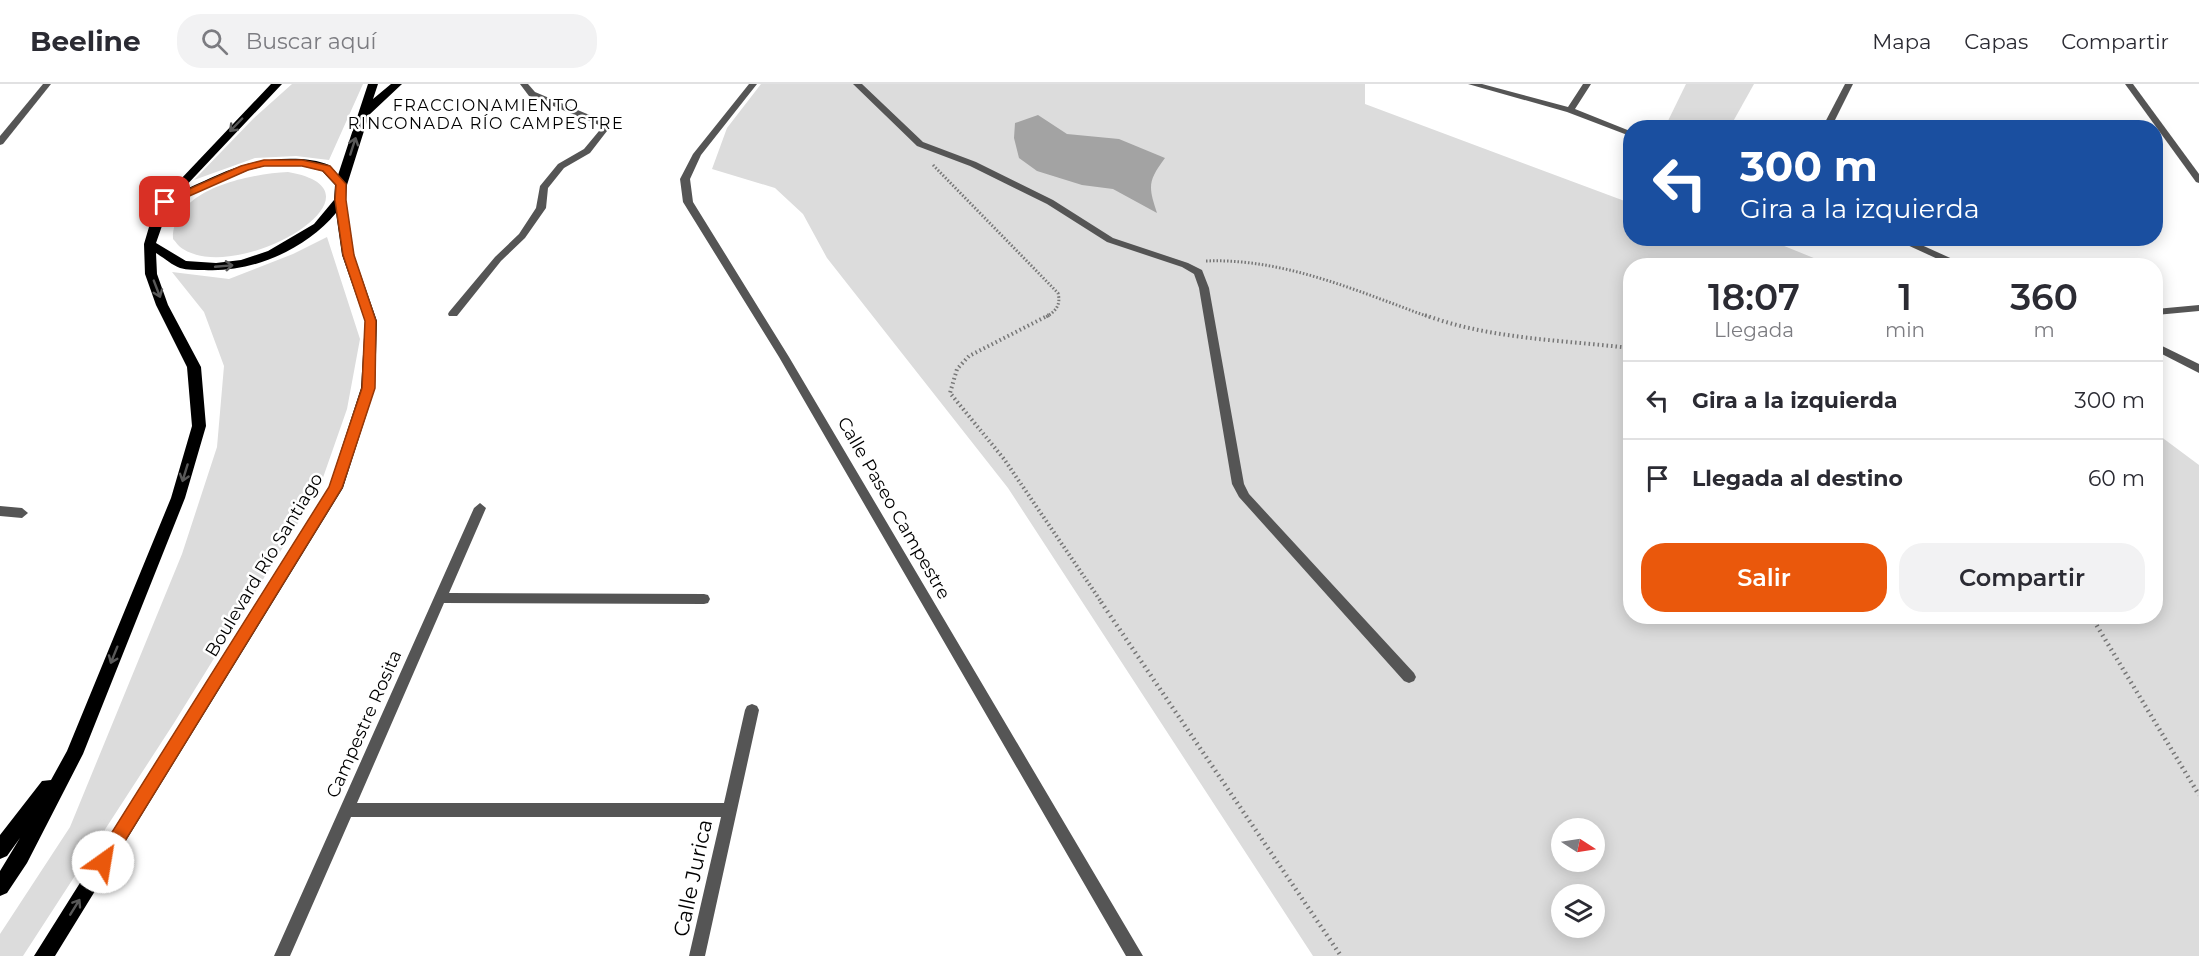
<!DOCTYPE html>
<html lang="es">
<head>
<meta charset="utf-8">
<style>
	:root { --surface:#fff; --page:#f2f2f3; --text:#2b2b33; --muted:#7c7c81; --line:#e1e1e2; --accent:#ea580c }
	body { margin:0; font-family:Montserrat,sans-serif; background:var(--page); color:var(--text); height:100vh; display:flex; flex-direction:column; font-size:22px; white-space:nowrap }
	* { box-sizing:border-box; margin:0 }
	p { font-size:20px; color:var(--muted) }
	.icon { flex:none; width:33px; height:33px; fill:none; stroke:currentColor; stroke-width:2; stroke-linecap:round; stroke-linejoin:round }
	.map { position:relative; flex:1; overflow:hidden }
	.drawer { position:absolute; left:1623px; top:174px; width:540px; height:366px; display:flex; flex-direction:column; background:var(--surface); border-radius:24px; box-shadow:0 3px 15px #0003 }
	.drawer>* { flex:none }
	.top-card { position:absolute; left:1623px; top:36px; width:540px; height:126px; border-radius:24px; box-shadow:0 3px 15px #0003; background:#1a4fa0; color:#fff; overflow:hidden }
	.needle { width:39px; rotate:102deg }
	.tools { position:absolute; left:1551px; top:734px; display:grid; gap:12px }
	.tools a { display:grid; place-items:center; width:54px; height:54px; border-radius:50%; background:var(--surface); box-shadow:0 3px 15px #0003; font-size:30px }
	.pin { position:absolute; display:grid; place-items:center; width:51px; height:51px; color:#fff; margin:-26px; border-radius:12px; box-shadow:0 3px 9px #0006 }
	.me { position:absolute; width:66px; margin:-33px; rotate:32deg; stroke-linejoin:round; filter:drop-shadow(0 0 4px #0008) }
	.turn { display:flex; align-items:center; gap:21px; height:126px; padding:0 18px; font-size:27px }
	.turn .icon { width:78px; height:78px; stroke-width:2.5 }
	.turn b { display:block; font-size:42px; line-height:51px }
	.eta { display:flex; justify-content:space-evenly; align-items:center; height:102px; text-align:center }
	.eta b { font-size:36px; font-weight:600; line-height:42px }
	.primary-button { display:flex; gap:12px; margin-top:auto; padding:12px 18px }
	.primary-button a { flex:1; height:69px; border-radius:24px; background:var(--accent); color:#fff; font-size:24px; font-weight:600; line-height:69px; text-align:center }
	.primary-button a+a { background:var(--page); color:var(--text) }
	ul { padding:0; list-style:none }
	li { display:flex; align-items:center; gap:18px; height:78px; padding:0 18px; border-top:2px solid var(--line) }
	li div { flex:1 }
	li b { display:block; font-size:22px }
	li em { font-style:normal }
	header { display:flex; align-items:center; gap:36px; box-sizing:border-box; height:84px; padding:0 30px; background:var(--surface); border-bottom:2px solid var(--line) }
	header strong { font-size:28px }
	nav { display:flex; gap:33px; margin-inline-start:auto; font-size:21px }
	.search { width:420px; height:54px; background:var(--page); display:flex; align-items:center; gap:15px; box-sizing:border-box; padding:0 21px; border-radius:24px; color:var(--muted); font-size:22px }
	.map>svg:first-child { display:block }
</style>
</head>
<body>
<header>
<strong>Beeline</strong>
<div class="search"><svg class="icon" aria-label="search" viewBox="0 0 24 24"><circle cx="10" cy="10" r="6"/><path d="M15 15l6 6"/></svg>Buscar aquí</div>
<nav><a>Mapa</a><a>Capas</a><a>Compartir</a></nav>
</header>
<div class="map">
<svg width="2199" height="872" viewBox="0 0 2199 872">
	<rect width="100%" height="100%" fill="#fff"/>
	<!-- green -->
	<g fill="#dcdcdc" fill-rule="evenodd">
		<polygon points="292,0 363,0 329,76 296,72 255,74 194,96 253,35"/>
		<path d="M761,0H1365V20L1630,119V154L1767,155L1831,181L1630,182V532H2156V349L2199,381V872H1313L1008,404L827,174L803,130L775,104L712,85L727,44ZM1562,744H1594V777H1562ZM1562,810H1594V843H1562Z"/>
		<polygon points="1686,0 1754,0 1730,43 1665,43"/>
		<path d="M288,88C398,107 240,201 183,165C179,163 176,158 173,155C172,105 249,90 288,88Z"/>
		<polygon points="327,153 360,255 347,325 319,405 174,639 23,872 0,872 0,850 70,743 182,470 217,363 224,282 204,228 172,188 229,195 293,170"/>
	</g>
	<!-- water -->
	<path fill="#a3a3a3" d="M1038,31L1067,50L1119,55L1165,74C1148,97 1148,102 1157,129L1113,105L1082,101L1037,87L1019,74L1014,54L1015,39Z"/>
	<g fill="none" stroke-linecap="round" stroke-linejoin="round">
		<!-- path-far2 -->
		<g stroke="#777" stroke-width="3" stroke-dasharray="1.5 2" stroke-linecap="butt">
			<path d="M933,81L1058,209C1061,221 1056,227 1046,233"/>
			<path d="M1206,177C1284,174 1357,207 1429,233"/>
		</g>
		<!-- path-far1 -->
		<g stroke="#777" stroke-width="4" stroke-dasharray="1.5 3" stroke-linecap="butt">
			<polyline points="1049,231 969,272 957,285 950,309 1004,375 1102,519"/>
			<path d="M1425,231C1489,255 1562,256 1630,264"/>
		</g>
		<!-- path -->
		<g stroke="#777" stroke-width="4.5" stroke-dasharray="1.5 4" stroke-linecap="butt">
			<polyline points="1101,518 1341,872"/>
			<polyline points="2091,532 2199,711"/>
		</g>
		<!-- street -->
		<g fill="#555" fill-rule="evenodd">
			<polygon points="43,0 51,0 3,60 0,61 0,52"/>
			<polygon points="520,0 528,0 535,8 606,38 607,47 590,69 564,84 548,104 546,124 525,154 501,177 457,232 449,232 448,230 449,228 495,173 519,150 536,124 540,102 558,80 584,65 599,47 599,41 529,12"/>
			<polygon points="749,0 757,0 701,71 690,95 693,118 789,273 1143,872 1126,872 779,273 683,118 680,95 693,70"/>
			<polygon points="853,0 862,0 923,58 976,78 1053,116 1113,154 1188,179 1202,186 1209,204 1244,400 1249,410 1414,589 1416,593 1414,597 1409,599 1404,597 1239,413 1232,400 1199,204 1194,190 1182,183 1107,158 1047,120 970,82 917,62"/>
			<polygon points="1468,0 1482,0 1568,23 1583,0 1591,0 1575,25 1630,47 1630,52 1567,28"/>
			<polygon points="1845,0 1853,0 1831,44 1822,44"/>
			<polygon points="2125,0 2133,0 2199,90 2199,99 2196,98"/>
			<polygon points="1892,154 1906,154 1968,182 1953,182"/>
			<polygon points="2199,221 2199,227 2156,231 2156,225"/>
			<polygon points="2156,259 2199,280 2199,289 2156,267"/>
			<polygon points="480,419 486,424 449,509 704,510 708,511 710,515 708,519 704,520 444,519 357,719 724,719 745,626 747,622 752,620 757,622 759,626 705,872 689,872 721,733 351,733 290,872 274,872 474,424"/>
			<polygon points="0,422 22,424 28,429 22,434 0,432"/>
		</g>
		<!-- primary -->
		<path fill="#000" fill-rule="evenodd" d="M271,0H282L181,107C201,99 221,88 241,82C263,74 307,71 329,81C332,83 336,88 338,91L368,0H378L373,15L391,0H402L369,31L347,101L346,116L354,171L377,237L375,304L343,404L55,872H34L329,403L361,304L365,237L342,171L336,129C305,166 252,189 204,186C196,186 187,186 180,184C172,181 164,174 156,169L157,190L168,221L201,283L206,342L185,414L83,670L27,779L7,809L0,812V787L20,754L7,772L0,775V751L42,697L51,696L67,667L171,414L192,342L187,283L156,221L145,190L144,160L149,143L161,116ZM265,82H302L322,87L335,101L334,116L314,140L268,167L241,176L216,179L186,177L156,159L170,119L249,86Z"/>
	</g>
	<!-- one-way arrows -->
	<defs><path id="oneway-shaft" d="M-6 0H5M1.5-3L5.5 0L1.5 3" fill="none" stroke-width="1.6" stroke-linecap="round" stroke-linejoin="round" transform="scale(1.5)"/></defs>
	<g stroke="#595959">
		<use href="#oneway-shaft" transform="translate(236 41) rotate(134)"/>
		<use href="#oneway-shaft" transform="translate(353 62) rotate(-72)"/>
		<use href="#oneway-shaft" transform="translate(224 182) rotate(-5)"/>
		<use href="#oneway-shaft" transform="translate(157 205) rotate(69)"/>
		<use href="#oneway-shaft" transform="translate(185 389) rotate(107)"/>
		<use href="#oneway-shaft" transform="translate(114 571) rotate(112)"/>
		<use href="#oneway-shaft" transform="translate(75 823) rotate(-58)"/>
	</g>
	<!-- route -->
	<polygon fill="#ea580c" stroke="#983908" stroke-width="1.5" points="264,76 302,76 330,82 346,100 346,116 354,171 376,237 375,304 342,404 109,783 103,786 97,783 95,778 97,772 329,403 362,304 365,237 343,171 335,116 336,101 323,87 302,82 264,82 248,86 169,121 165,122 160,118 241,82"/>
	<g text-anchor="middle" stroke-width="5" stroke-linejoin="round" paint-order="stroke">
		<!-- far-neighbourhood labels -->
		<g font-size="16" letter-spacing="1.5" fill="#000" stroke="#fff">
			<text x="486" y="27">FRACCIONAMIENTO<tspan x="486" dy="18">RINCONADA RÍO CAMPESTRE</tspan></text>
		</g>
		<!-- street labels -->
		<g font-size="18" fill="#000" stroke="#fff">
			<text transform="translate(894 424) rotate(60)" y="6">Calle Paseo Campestre</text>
			<text transform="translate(264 481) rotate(-59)" y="6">Boulevard Río Santiago</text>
			<text transform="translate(364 640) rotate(-66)" y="6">Campestre Rosita</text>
		</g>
		<!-- near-street labels -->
		<g font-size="21" fill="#000" stroke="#fff">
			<text transform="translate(693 794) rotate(-78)" y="7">Calle Jurica</text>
		</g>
	</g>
</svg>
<div class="tools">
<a><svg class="needle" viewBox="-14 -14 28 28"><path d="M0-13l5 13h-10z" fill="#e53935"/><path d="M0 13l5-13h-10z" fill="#7c7c81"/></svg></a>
<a><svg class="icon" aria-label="layers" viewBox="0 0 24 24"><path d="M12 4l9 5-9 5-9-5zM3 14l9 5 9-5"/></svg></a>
</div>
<div class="pin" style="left:165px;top:118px;background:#d93025"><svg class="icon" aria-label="arrive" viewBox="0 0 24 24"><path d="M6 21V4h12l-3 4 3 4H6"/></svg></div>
<svg class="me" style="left:103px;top:778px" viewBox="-20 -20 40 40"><circle r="19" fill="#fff"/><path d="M0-13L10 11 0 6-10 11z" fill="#ea580c"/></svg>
<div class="top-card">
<div class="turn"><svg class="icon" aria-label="left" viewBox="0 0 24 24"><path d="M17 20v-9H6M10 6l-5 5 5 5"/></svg><div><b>300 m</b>Gira a la izquierda</div></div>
</div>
<section class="drawer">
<div class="eta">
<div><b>18:07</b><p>Llegada</p></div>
<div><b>1</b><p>min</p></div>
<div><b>360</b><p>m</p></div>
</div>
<ul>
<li><svg class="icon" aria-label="left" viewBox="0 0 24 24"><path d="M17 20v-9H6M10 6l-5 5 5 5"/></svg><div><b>Gira a la izquierda</b></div><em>300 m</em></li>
<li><svg class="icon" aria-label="arrive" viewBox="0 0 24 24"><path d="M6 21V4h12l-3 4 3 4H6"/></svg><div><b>Llegada al destino</b></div><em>60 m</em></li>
</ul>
<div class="primary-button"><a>Salir</a><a>Compartir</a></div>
</section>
</div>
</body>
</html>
